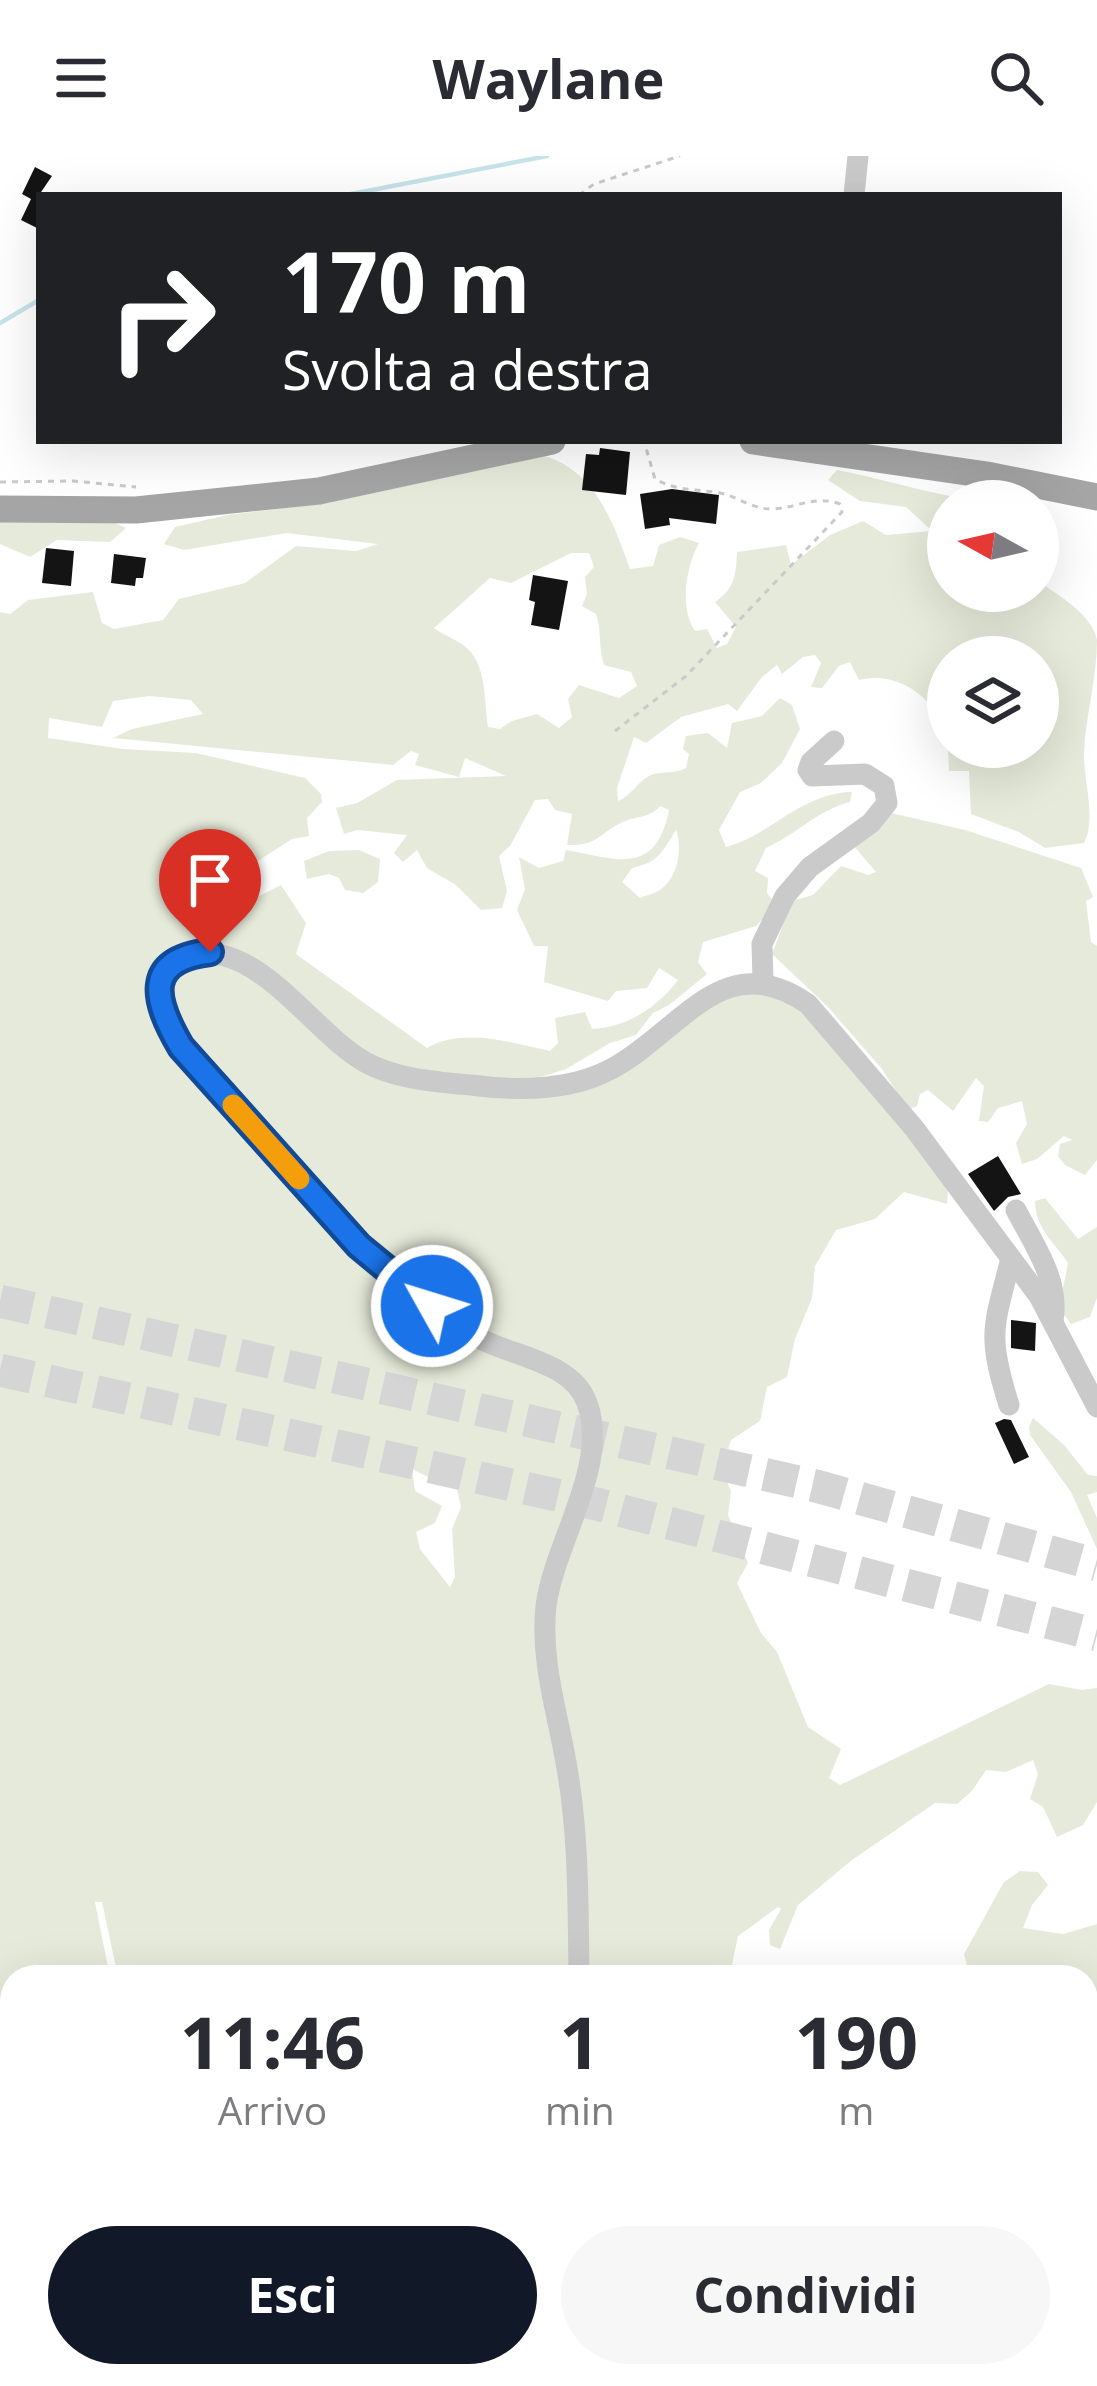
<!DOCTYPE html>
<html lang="it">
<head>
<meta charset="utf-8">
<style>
	:root { --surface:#fff; --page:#f7f7f7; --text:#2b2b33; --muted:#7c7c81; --accent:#111827 }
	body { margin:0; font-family:"Open Sans",sans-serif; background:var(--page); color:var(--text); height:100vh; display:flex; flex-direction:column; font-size:45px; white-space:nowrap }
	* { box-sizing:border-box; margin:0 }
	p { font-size:39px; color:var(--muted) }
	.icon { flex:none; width:66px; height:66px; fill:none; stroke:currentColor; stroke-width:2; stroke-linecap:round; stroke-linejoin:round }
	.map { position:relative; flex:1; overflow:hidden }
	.panel { position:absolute; left:0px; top:1809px; width:1098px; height:423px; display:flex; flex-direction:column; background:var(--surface); border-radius:36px 36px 0 0; box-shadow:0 12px 48px #0002 }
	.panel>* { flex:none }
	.hud { position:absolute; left:36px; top:36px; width:1026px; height:252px; border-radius:0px; box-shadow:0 12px 48px #0002; background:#202124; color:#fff; overflow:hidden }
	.needle { width:78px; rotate:278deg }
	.controls { position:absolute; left:927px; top:324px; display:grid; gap:24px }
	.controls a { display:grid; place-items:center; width:132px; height:132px; border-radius:50%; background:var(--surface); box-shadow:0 12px 48px #0002; font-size:60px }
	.pin { position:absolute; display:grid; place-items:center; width:102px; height:102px; color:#fff; margin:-123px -51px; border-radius:50% 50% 50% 0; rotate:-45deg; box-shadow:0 0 12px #0007 }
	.pin .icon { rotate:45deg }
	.me { position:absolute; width:132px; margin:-66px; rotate:309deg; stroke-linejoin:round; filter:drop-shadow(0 0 9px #0008) }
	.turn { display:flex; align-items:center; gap:42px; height:252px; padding:0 48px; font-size:54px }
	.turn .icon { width:156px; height:156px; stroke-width:2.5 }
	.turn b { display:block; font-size:84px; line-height:102px }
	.eta { display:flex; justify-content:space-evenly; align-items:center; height:204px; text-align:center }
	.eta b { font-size:72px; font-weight:700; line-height:84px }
	.button { display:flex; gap:24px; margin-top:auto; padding:24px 48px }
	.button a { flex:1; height:138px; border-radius:72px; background:var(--accent); color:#fff; font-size:48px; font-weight:700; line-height:138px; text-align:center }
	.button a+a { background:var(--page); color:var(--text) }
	header { display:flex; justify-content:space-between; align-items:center; height:156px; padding:0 48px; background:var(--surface); font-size:54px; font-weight:700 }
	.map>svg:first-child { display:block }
</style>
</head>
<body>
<header><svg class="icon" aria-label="menu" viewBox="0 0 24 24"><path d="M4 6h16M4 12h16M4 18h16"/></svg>Waylane<svg class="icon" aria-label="search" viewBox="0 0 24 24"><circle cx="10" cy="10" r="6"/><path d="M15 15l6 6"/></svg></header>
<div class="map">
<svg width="1097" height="2230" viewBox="0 0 1097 2230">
	<rect width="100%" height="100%" fill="#fff"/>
	<!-- green -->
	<g fill="#e6eada" fill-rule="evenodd">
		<path d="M545,300C596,316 613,366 630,413L653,410L659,389L680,381L699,387C686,411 679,451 695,475L707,473L717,492L727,488L736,471L715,446C735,433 736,418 737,396L786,389L791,409L830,379L863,365L886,379L932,375L906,351L860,345L828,324L837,314C886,323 933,340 983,345H948V435H1038V425C1058,439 1092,458 1097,484C1097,522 1086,558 1084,595C1083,624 1097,663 1084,687L1045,692L1019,676L971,658L969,615H949L948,590L1038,591V501H948V539L929,548C913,528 884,517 859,524L850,506L839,510L822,532L811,531L821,507L815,499L803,501L782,518L777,509L762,521L737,555L728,548L681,561L646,587L634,581L617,632L618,645C633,639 638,623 654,618C666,615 674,618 686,612L689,598L683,593L686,580L708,577L727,592L732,567L762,560L780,542L792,549L800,573L782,607L761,627L740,636L719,674L726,691C771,679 801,637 852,636L850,646C816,655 797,678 766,692L755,715L768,722L767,737L776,749L756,770L703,786L698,806L707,818L669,849L653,857L636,879L610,887L566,913L538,922L547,937L732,838L757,836L792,846L894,957L948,1033L947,1048L904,1036L875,1063L836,1074L815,1110L812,1142L795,1183L787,1221L767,1231L760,1265L731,1284L722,1314L731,1335L728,1359L748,1407L737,1427L761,1477L777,1496L808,1571L841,1593L829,1622L840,1629L1049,1528L1082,1534L1097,1532V1646L1083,1669L1057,1681L1043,1651L1030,1643L1038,1618L1033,1604L1006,1616L986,1614L972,1635L957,1648L935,1647L852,1704L798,1749L780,1793L770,1789L769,1774L781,1753L778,1751L738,1780L731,1813L724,1821H203L197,1816L194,1821H118L102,1746H95L110,1821H12V1902L0,1878V456L10,458L28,444L93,436L102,467L114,473L163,464L179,443L245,427L296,390L356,395L378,388L287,377L184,394L164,388L175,371L227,359L327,347ZM571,397H589L594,411L585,421L587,438L582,450L596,458C602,476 598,491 604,509L631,516L637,530L619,542L579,529L568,543L572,561L559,572L537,558L512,565L500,573L488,571C484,546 487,512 468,493C459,484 444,480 434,472L490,422L511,427ZM149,540L191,544L203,558L132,573L113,582L393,609L411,595L419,598L415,609L459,621L465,602L506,620L397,624L357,647L336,652L344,678L357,674L407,679L394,697L403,706L417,694L427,712L456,729L481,754L502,752L507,735L499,700L510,690L535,644L548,643L555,654L572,658L567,689C600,690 598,677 623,666C639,659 648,663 660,650L669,654C656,721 616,703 566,694L563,705L539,712L519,701L525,733L517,754L534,790H548L544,826L608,845L616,835L647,832L659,812L678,824C657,852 627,871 592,873L585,856L555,862L558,887L550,895C513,887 463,871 427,892L296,798L306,767L281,729L240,750L227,744L224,727L292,683L309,680L307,662L322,646L321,638L305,622L196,597L123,593L48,582L49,562L102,571L113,545ZM676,674C683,692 678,722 660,734C654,738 646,739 640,742L622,726L632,712C659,706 662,696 676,674ZM412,1313L440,1327L456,1329L461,1351L452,1373L455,1421L450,1431L420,1393L416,1376L435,1367L442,1350L415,1335Z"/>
		<polygon points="0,362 115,367 126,372 110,386 57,384 30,401 0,388"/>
		<polygon points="891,657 965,674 1081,712 1093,741 1086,745 1091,786 1097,790 1097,1004 1085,1019 1065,1009 1058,1000 1060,988 1072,984 1064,980 1037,1003 1022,1008 1016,987 1027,968 1022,945 998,952 988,966 979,965 984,930 976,922 953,955 928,934 920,938 917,950 908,954 882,913 828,851 772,798 792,745 813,739 841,710 868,719 876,716 853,689"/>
		<polygon points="359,694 380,703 378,726 363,737 345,734 339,722 329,718 307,723 304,705 329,695"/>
		<path d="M1045,1042L1078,1083L1097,1071V1142L1090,1161L1071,1168L1059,1152L1068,1107C1053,1084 1036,1074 1035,1045Z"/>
		<polygon points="1033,1262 1064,1289 1088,1319 1097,1320 1097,1336 1087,1339 1097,1362 1097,1393 1071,1336 1030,1279 1029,1271"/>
		<polygon points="1020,1715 1038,1716 1048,1729 1032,1749 1023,1772 1063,1778 1097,1768 1097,2114 1088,2116 1086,1851 1094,1848 1086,1839 1086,1821 970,1821 964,1798 1004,1726"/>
		<polygon points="0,2006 12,2025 12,2220 411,2220 426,2230 0,2230"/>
		<polygon points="1097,2142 1097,2230 602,2230 589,2220 1086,2220 1086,2149"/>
	</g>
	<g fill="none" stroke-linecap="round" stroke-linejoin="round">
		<!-- stream -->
		<g stroke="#c7e4ea" stroke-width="4.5">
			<polyline points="346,39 547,0"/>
			<polyline points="0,167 39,144"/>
		</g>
	</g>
	<!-- building -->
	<g fill="#141414">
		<polygon points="35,11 52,20 39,39 39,73 21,64 31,43 22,38"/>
		<polygon points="600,292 630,296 626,339 582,334 586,298 599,299"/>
		<polygon points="672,333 719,339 716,368 669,362 670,369 645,373 640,338"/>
		<polygon points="46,392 74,395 71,430 42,427"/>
		<polygon points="114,398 146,402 143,422 136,422 135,430 111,427"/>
		<polygon points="533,419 568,425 559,474 531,469 535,446 529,444"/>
		<polygon points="998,1000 1021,1038 1008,1041 994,1055 968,1018"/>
		<polygon points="1011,1164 1036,1167 1035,1195 1011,1192"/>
		<polygon points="1004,1263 1011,1264 1029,1301 1014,1308 995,1267"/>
	</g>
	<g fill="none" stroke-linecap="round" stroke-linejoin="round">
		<!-- highway-tunnel -->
		<g stroke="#d5d5d5" stroke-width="33" stroke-dasharray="33 16" stroke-linecap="butt">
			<polyline points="0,1145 816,1330 1097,1409"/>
			<polyline points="0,1214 596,1348 1097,1479"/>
		</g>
		<!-- path -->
		<g stroke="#cacaca" stroke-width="3" stroke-dasharray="6 6" stroke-linecap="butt">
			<polyline points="579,39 594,28 680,0"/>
			<polyline points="0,326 73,325 136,331"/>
			<path d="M615,575L686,520L842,356L840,348C816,339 799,351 774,353C753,354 739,341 720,337C697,333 676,335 655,323L644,285"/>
		</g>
		<!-- minor -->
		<g stroke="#cacaca" stroke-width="21">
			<polyline points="854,39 858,0"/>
			<polyline points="763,825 762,788 785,740 810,711 871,667 887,647 884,630 865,618 812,620 808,614 811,606 834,585"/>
			<path d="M1016,1054C1034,1089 1060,1124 1053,1165"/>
			<path d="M1009,1249C987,1179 993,1172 1011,1103"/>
			<path d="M579,1821C578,1751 579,1681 567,1612C558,1558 540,1505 546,1450C554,1387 610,1309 587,1247C572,1204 507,1200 473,1179C386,1125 322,1048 255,973C219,933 174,895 158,842L168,809C246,762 305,872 365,906C395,923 437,926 471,929C516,935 572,935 613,912C682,874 724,789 808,848L914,972L1039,1140L1097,1251"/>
			<polyline points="1086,2139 1097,2132"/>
		</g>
		<!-- major -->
		<g stroke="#a5a5a5" stroke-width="27">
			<polyline points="753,285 987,319 1097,341"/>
			<polyline points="0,353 136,354 319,335 552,285"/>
		</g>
	</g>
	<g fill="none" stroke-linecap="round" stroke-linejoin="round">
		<!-- route casing -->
		<g stroke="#114b97" stroke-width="30">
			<path id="route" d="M210,796C142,804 154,845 181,891L359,1090L432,1150"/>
		</g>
		<!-- route -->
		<use href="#route" stroke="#1a73e8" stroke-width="21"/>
		<!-- slow -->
		<polyline stroke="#f59e0b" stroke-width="21" points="233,949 299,1023"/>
	</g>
</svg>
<div class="controls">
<a><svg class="needle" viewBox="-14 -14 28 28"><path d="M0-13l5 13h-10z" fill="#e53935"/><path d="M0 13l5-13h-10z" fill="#7c7c81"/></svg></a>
<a><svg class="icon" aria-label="layers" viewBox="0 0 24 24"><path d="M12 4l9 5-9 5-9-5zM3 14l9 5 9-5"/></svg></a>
</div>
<div class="pin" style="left:210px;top:796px;background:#d93025"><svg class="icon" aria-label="arrive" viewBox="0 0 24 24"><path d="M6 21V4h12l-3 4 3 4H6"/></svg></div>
<svg class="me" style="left:432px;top:1150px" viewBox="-20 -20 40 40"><circle r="17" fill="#1a73e8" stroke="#fff" stroke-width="3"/><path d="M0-11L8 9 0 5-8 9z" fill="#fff"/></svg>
<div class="hud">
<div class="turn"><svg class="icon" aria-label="right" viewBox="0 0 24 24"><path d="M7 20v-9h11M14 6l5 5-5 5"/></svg><div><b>170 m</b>Svolta a destra</div></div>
</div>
<section class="panel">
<div class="eta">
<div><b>11:46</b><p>Arrivo</p></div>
<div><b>1</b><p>min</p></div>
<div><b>190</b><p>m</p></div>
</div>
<div class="button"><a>Esci</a><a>Condividi</a></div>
</section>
</div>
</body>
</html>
